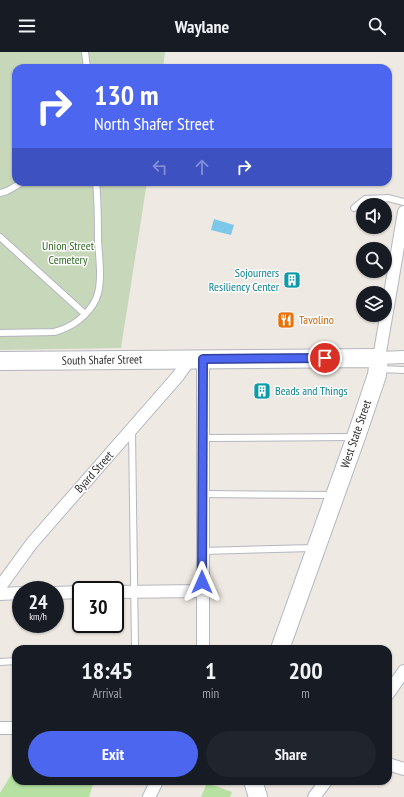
<!DOCTYPE html>
<html lang="en">
<head>
<meta charset="utf-8">
<style>
	:root { --surface:#171b24; --page:#20242c; --text:#f1f3f6; --muted:#9ea1a6; --accent:#4d66f0 }
	body { margin:0; font-family:"PT Sans Narrow",sans-serif; background:var(--page); color:var(--text); height:100vh; display:flex; flex-direction:column; font-size:15px; white-space:nowrap }
	* { box-sizing:border-box; margin:0 }
	p { font-size:13px; color:var(--muted) }
	.icon { flex:none; width:22px; height:22px; fill:none; stroke:currentColor; stroke-width:2; stroke-linecap:round; stroke-linejoin:round }
	.map { position:relative; flex:1; overflow:hidden }
	.drawer { position:absolute; left:12px; top:593px; width:380px; height:140px; display:flex; flex-direction:column; background:var(--surface); border-radius:12px; box-shadow:0 1px 3px #0004 }
	.drawer>* { flex:none }
	.guide { position:absolute; left:12px; top:12px; width:380px; height:122px; border-radius:12px; box-shadow:0 1px 3px #0004; background:#4d66f0; color:#fff; overflow:hidden }
	.buttons { position:absolute; left:356px; top:146px; display:grid; gap:8px }
	.buttons a { display:grid; place-items:center; width:36px; height:36px; border-radius:50%; background:var(--surface); box-shadow:0 1px 3px #0004; font-size:20px }
	.speed { position:absolute; left:12px; top:529px; display:flex; gap:8px; font-size:20px; font-weight:700; text-align:center }
	.speed>* { display:grid; place-content:center; width:52px; height:52px; border-radius:50%; background:var(--surface); box-shadow:0 1px 3px #0004; line-height:1 }
	.speed small { font-size:10px; font-weight:400 }
	.speed .limit { border:2px solid #111; border-radius:6px; background:#fff; color:#111 }
	.pin { position:absolute; display:grid; place-items:center; width:34px; height:34px; color:#fff; margin:-17px; border:2px solid #fff; border-radius:50%; box-shadow:0 1px 4px #0007 }
	.me { position:absolute; width:44px; margin:-22px; rotate:0deg; stroke-linejoin:round; filter:drop-shadow(0 0 3px #0008) }
	.turn { display:flex; align-items:center; gap:14px; height:84px; padding:0 16px; font-size:18px }
	.turn .icon { width:52px; height:52px; stroke-width:2.5 }
	.turn b { display:block; font-size:28px; line-height:34px }
	.lanes { display:flex; align-items:center; height:38px; padding:0 16px; background:#0003; justify-content:center; gap:20px; direction:ltr }
	.lanes .off { opacity:.35 }
	.eta { display:flex; justify-content:space-evenly; align-items:center; height:68px; text-align:center }
	.eta b { font-size:24px; font-weight:700; line-height:28px }
	.action { display:flex; gap:8px; margin-top:auto; padding:8px 16px }
	.action a { flex:1; height:46px; border-radius:24px; background:var(--accent); color:#fff; font-size:16px; font-weight:700; line-height:46px; text-align:center }
	.action a+a { background:var(--page); color:var(--text) }
	header { display:flex; justify-content:space-between; align-items:center; height:52px; padding:0 16px; background:var(--surface); font-size:18px; font-weight:700 }
	.map>svg:first-child { display:block }
</style>
</head>
<body>
<header><svg class="icon" aria-label="menu" viewBox="0 0 24 24"><path d="M4 6h16M4 12h16M4 18h16"/></svg>Waylane<svg class="icon" aria-label="search" viewBox="0 0 24 24"><circle cx="10" cy="10" r="6"/><path d="M15 15l6 6"/></svg></header>
<div class="map">
<svg width="404" height="745" viewBox="0 0 404 745">
	<rect width="100%" height="100%" fill="#eee9e2"/>
	<!-- green -->
	<g fill="#b6e1a2">
		<polygon points="16,715 16,729 94,729 89,745 0,745 0,741"/>
		<polygon points="207,731 232,740 230,745 201,745"/>
	</g>
	<!-- cemetery -->
	<polygon fill="#c7d7ba" points="0,0 165,0 163,16 16,16 16,130 147,130 121,296 0,298"/>
	<!-- water -->
	<polygon fill="#7dc8e8" points="214,167 234,173 231,183 211,178"/>
	<g fill="none" stroke-linecap="round" stroke-linejoin="round">
		<!-- lane casing -->
		<g stroke="#b5b7c0" stroke-width="8">
			<g id="lane">
				<polyline points="85,0 87,16"/>
				<polyline points="0,141 7,139 23,130"/>
				<polyline points="354,156 365,147 388,146 404,150"/>
				<polyline points="0,185 85,262"/>
				<path d="M0,281L54,280C71,276 88,264 96,247C103,232 99,205 98,189C98,169 98,149 96,130"/>
				<polyline points="380,317 404,318"/>
				<polyline points="132,379 135,597"/>
				<polyline points="203,386 353,385"/>
				<polyline points="203,442 333,443"/>
				<polyline points="203,499 313,496"/>
				<polyline points="0,610 16,609"/>
			</g>
		</g>
		<!-- street casing -->
		<g stroke="#b5b7c0" stroke-width="14">
			<g id="street">
				<polyline points="404,160 379,306 404,305"/>
				<polyline points="0,535 32,491 178,324 190,307"/>
				<polyline points="115,540 202,539"/>
				<polyline points="55,541 81,540"/>
				<polyline points="0,542 21,541"/>
				<polyline points="203,597 203,307"/>
				<polyline points="388,642 404,619"/>
				<polyline points="0,676 16,676"/>
				<polyline points="388,712 404,717"/>
				<polyline points="149,745 157,729"/>
				<polyline points="314,745 326,729"/>
			</g>
		</g>
		<!-- secondary casing -->
		<g stroke="#b5b7c0" stroke-width="20">
			<g id="secondary">
				<polyline points="0,309 379,306 377,323 357,382 280,597"/>
				<polyline points="253,729 258,745"/>
			</g>
		</g>
		<!-- lane -->
		<use href="#lane" stroke="#fff" stroke-width="6"/>
		<!-- street -->
		<use href="#street" stroke="#fff" stroke-width="12"/>
		<!-- secondary -->
		<use href="#secondary" stroke="#fff" stroke-width="18"/>
	</g>
	<g fill="none" stroke-linecap="round" stroke-linejoin="round">
		<!-- route casing -->
		<g stroke="#32429c" stroke-width="10">
			<polyline id="route" points="202,530 203,307 325,306"/>
		</g>
		<!-- route -->
		<use href="#route" stroke="#4d66f0" stroke-width="7"/>
	</g>
	<!-- icons -->
	<defs>
		<g id="building-square" transform="scale(0.9)"><rect x="-9" y="-9" width="18" height="18" rx="4" fill="#0f9aa8" stroke="#fff"/><path d="M-4-6H4V6H1V3H-1V6H-4ZM-2.5-4.3h1.7v1.8h-1.7ZM.8-4.3h1.7v1.8H.8ZM-2.5-1h1.7V.8h-1.7ZM.8-1h1.7V.8H.8Z" fill="#fff"/></g>
		<g id="restaurant-square" transform="scale(0.9)"><rect x="-9" y="-9" width="18" height="18" rx="4" fill="#e8710a" stroke="#fff"/><path d="M-5-6h1v4h1v-4h1v4h1v-4h1v5L-1.5 .5V6h-2V.5L-5-1ZM5-6V6H3V1.5H1.5Q1.5-4 5-6Z" fill="#fff"/></g>
	</defs>
	<g fill-rule="evenodd">
		<use href="#building-square" x="292" y="228"/>
		<use href="#restaurant-square" x="286" y="268"/>
		<use href="#building-square" x="262" y="339"/>
	</g>
	<g text-anchor="middle" stroke-width="3" stroke-linejoin="round" paint-order="stroke">
		<!-- park labels -->
		<g font-size="12" fill="#2d6920" stroke="#fff">
			<text x="68" y="198">Union Street<tspan x="68" dy="14">Cemetery</tspan></text>
		</g>
		<!-- culture labels -->
		<g font-size="12" fill="#0d838f" stroke="#fff" text-anchor="end">
			<text x="279" y="225">Sojourners<tspan x="279" dy="14">Resiliency Center</tspan></text>
			<text x="275" y="343" text-anchor="start">Beads and Things</text>
		</g>
		<!-- food labels -->
		<g font-size="12" fill="#c56008" stroke="#fff" text-anchor="start">
			<text x="299" y="272">Tavolino</text>
		</g>
		<!-- street labels -->
		<g font-size="12" fill="#2e2e2e" stroke="#fff">
			<text transform="translate(102 308) rotate(-1)" y="4">South Shafer Street</text>
			<text transform="translate(356 382) rotate(-71)" y="4">West State Street</text>
			<text transform="translate(94 420) rotate(-48)" y="4">Byard Street</text>
		</g>
	</g>
</svg>
<div class="buttons">
<a><svg class="icon" aria-label="sound" viewBox="0 0 24 24"><path d="M4 9h4l5-4v14l-5-4H4zM17 9q2 3 0 6"/></svg></a>
<a><svg class="icon" aria-label="search" viewBox="0 0 24 24"><circle cx="10" cy="10" r="6"/><path d="M15 15l6 6"/></svg></a>
<a><svg class="icon" aria-label="layers" viewBox="0 0 24 24"><path d="M12 4l9 5-9 5-9-5zM3 14l9 5 9-5"/></svg></a>
</div>
<div class="speed"><div>24<small>km/h</small></div><div class="limit">30</div></div>
<div class="pin" style="left:325px;top:306px;background:#d93025"><svg class="icon" aria-label="arrive" viewBox="0 0 24 24"><path d="M6 21V4h12l-3 4 3 4H6"/></svg></div>
<svg class="me" style="left:202px;top:530px" viewBox="-20 -20 40 40"><path d="M0-17L14 15 0 8-14 15z" fill="#4d66f0" stroke="#fff" stroke-width="4"/></svg>
<div class="guide">
<div class="turn"><svg class="icon" aria-label="right" viewBox="0 0 24 24"><path d="M7 20v-9h11M14 6l5 5-5 5"/></svg><div><b>130 m</b>North Shafer Street</div></div>
<div class="lanes"><svg class="icon off" aria-label="left" viewBox="0 0 24 24"><path d="M17 20v-9H6M10 6l-5 5 5 5"/></svg><svg class="icon off" aria-label="ahead" viewBox="0 0 24 24"><path d="M12 20V5M6 11l6-6 6 6"/></svg><svg class="icon" aria-label="right" viewBox="0 0 24 24"><path d="M7 20v-9h11M14 6l5 5-5 5"/></svg></div>
</div>
<section class="drawer">
<div class="eta">
<div><b>18:45</b><p>Arrival</p></div>
<div><b>1</b><p>min</p></div>
<div><b>200</b><p>m</p></div>
</div>
<div class="action"><a>Exit</a><a>Share</a></div>
</section>
</div>
</body>
</html>
